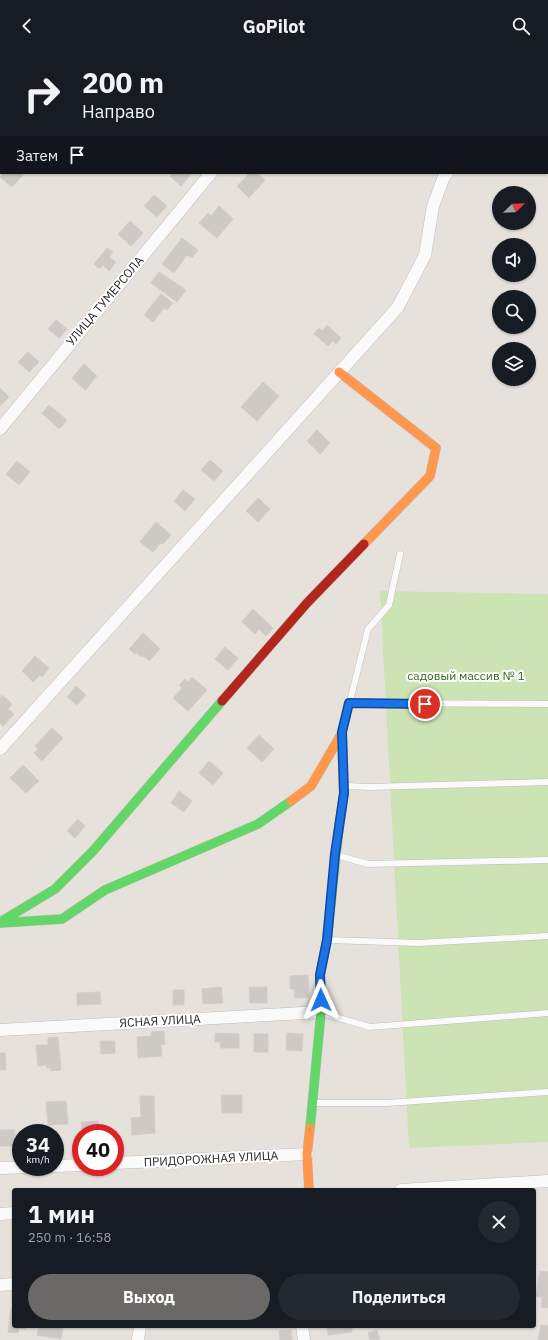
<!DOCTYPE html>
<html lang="ru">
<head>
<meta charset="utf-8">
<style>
	:root { --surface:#171b24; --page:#242831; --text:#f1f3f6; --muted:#9ea1a6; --accent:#6b6967 }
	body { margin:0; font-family:"IBM Plex Sans",sans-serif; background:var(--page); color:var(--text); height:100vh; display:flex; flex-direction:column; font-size:15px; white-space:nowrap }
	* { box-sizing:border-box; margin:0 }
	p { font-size:13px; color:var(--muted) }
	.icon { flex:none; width:22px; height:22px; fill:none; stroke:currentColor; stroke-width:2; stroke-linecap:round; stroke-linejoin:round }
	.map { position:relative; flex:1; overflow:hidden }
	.side { position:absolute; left:12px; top:1136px; width:524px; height:140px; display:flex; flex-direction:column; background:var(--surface); border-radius:4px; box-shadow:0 1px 3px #0004 }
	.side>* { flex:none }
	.hud { position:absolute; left:0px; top:0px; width:548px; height:122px; box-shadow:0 1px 3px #0004; background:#171b24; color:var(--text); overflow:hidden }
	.needle { width:26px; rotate:67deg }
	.controls { position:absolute; left:492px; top:134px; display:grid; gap:8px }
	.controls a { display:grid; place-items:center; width:44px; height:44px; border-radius:50%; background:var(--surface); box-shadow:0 1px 3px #0004; font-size:20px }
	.speed { position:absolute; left:12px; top:1072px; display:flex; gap:8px; font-size:20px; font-weight:700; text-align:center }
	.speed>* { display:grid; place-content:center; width:52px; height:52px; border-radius:50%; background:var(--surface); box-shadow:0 1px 3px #0004; line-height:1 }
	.speed small { font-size:10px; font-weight:400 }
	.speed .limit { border:6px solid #d22; background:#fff; color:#111 }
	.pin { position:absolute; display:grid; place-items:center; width:34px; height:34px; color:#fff; margin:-17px; border:2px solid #fff; border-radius:50%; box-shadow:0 1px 4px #0007 }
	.me { position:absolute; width:44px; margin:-22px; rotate:359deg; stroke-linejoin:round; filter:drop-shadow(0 0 3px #0008) }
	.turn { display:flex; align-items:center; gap:14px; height:84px; padding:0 16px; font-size:18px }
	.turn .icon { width:52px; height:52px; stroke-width:2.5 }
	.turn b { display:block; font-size:28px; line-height:34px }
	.then { display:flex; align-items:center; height:38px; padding:0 16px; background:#0003; gap:8px; font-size:15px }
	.round { display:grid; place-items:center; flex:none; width:42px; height:42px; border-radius:21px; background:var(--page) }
	.head { display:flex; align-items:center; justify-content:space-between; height:68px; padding:0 16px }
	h1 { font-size:24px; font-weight:700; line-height:30px }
	.cta { display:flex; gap:8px; margin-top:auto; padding:8px 16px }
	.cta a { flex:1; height:46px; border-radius:24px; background:var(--accent); color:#fff; font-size:16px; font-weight:700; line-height:46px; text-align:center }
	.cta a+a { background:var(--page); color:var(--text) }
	header { display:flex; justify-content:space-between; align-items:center; height:52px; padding:0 16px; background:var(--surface); font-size:18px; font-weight:700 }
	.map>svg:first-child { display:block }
</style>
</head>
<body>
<header><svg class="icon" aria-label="back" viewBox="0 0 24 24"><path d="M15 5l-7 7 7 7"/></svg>GoPilot<svg class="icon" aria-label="search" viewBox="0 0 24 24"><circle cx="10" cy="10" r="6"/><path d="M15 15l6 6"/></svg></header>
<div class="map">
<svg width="548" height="1288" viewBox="0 0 548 1288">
	<rect width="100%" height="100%" fill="#e7e1dc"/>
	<!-- green -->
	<polygon fill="#cce3b3" points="380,539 548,542 548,1090 409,1096"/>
	<!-- building -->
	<g fill="#cdcac6" stroke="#d2cdc8">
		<polygon points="3,121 25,121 12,135 0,125"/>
		<polygon points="173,121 192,121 181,134 170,124"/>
		<polygon points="246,121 257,121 265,128 249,146 237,134 248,123"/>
		<polygon points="154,143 167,154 157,165 144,154"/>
		<polygon points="219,154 233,167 217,186 199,171 208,161 211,164"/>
		<polygon points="130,169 143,181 131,194 118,182"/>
		<polygon points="182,186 198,198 192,206 187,203 174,221 162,212"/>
		<polygon points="107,196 113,200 109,205 116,210 109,219 103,213 100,217 94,212"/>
		<polygon points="159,220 186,238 177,250 151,231"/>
		<polygon points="161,242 173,251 167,258 164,256 153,270 144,263"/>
		<polygon points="56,268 67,277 59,286 48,277"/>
		<polygon points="327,273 341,286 336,292 333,289 328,294 314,282 319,276 322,279"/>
		<polygon points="28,300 39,310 29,320 18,310"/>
		<polygon points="84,312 97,324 85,338 72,326"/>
		<polygon points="263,330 279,344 257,369 241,355"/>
		<polygon points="0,336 9,345 0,354"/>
		<polygon points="49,353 67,368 59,377 42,361"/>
		<polygon points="317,378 330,391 320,402 307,389"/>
		<polygon points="210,408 223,419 214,429 201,418"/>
		<polygon points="17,409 30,420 19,433 6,422"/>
		<polygon points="183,438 195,447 185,459 174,449"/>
		<polygon points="258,446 270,457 258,470 246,459"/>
		<polygon points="156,470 171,483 163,492 161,491 153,500 140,490"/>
		<polygon points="253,557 273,576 266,584 259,577 255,582 242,570"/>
		<polygon points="143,581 160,597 149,609 142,603 141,605 136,600 135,602 129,597"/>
		<polygon points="225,595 238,606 228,618 215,607"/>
		<polygon points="35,604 49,616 42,625 40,623 33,630 22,619"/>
		<polygon points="192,625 207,638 188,659 173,646 182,636 179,633 185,627 188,630"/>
		<polygon points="76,634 86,643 77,653 67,645"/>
		<polygon points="2,643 12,652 8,657 14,662 3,674 0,671 0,646"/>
		<polygon points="52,676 63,686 42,709 34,701 38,697 35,694"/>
		<polygon points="259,683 274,697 262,710 247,696"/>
		<polygon points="209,709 223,721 213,733 199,721"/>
		<polygon points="23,713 39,729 26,741 10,726"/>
		<polygon points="179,739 192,749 184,760 171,751"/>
		<polygon points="78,767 85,774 75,786 67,779"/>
		<polygon points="308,923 309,945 295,946 294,937 290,937 290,924"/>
		<polygon points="221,935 223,951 203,952 202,937"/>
		<polygon points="249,935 267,935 267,951 250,951"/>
		<rect x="173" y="938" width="11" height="15"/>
		<polygon points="100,940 101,952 77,953 77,941"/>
		<polygon points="164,979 165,992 161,993 162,1004 138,1006 137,985 151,984 151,980"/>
		<polygon points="215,981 239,982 239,996 220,996 221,990 215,990"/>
		<polygon points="287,981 303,982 302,999 286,998"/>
		<rect x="254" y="982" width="14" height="18"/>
		<polygon points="58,985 61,1018 51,1019 51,1016 47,1016 47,1013 38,1014 36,993 48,993 48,986"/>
		<polygon points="100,989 115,989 115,1001 101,1002"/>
		<polygon points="0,1001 5,1001 6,1018 0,1018"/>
		<polygon points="221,1043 242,1043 242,1061 222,1061"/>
		<polygon points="140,1044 154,1044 155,1081 132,1083 131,1066 141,1065"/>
		<polygon points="66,1049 68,1072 48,1073 46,1050"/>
		<polygon points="98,1069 99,1081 82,1081 81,1070"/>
		<rect x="0" y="1078" width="15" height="16"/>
		<polygon points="540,1219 548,1220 548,1256 541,1255 542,1245 536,1244"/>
		<polygon points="11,1256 14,1257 14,1274 26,1274 25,1277 19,1276 18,1281 8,1280"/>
		<polygon points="541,1273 548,1274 548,1288 538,1288"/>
		<polygon points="39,1274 63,1274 61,1287 37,1283"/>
		<polygon points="327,1274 352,1274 352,1280 328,1283"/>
		<polygon points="291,1278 292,1288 280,1288 279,1279"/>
		<polygon points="377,1278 380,1287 370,1288 368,1281"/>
	</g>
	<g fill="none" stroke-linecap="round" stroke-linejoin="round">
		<!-- lane casing -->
		<g stroke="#c0bebe" stroke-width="7">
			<g id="lane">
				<polyline points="349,651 548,652"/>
				<polyline points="342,681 368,577 389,553 400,502"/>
				<polyline points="346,734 371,735 548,730"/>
				<polyline points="336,803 368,812 548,808"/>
				<polyline points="329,888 418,891 548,884"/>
				<polyline points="322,961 370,975 548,961"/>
				<polyline points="314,1051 387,1051 548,1040"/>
			</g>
		</g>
		<!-- street casing -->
		<g stroke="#c0bebe" stroke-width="13">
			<g id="street">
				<polyline points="78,1 79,0"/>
				<polyline points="317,1 318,0"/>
				<polyline points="521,1 522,0"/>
				<polyline points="0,91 1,90"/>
				<polyline points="0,377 211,121"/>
				<polyline points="0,697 398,255 425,203 433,154 443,127 447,121"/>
				<polyline points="0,978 321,960"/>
				<polyline points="115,1111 307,1102"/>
				<polyline points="55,1114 81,1113"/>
				<polyline points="0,1116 30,1115"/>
				<polyline points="401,1138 548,1129"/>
				<polyline points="0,1162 14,1161"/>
				<polyline points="0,1233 14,1232"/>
				<polyline points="302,1274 304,1288"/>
				<polyline points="138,1288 140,1274"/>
			</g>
		</g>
		<!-- fast casing -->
		<g stroke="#c0bebe" stroke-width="10">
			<g id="fast">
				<polyline points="2,869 55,837 93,799 222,649"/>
				<polyline points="0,871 62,867 105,838 258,772 291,749"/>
				<polyline points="310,1076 321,960 320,923 327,888 338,784"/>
			</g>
		</g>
		<!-- slow casing -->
		<g stroke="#c0bebe" stroke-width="10">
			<g id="slow">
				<polyline points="339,320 436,396 430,424 364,492"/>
				<polyline points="291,749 311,734 342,681 344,741 338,784"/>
				<polyline points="309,1138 307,1102 310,1076"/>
			</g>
		</g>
		<!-- jam casing -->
		<g stroke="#c0bebe" stroke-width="10">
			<polyline id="jam" points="222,649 307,551 364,492"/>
		</g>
		<!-- lane -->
		<use href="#lane" stroke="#fbfafa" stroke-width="6"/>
		<!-- street -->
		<use href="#street" stroke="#fbfafa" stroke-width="12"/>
		<!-- fast -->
		<use href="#fast" stroke="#63d668" stroke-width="9"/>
		<!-- slow -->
		<use href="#slow" stroke="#ff974d" stroke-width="9"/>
		<!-- jam -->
		<use href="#jam" stroke="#b3261e" stroke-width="9"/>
	</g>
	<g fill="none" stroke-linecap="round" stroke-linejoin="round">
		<!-- route casing -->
		<g stroke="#114b97" stroke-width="10">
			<polyline id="route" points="321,948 320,923 327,888 335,802 344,741 342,680 349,651 425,652"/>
		</g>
		<!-- route -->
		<use href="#route" stroke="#1a73e8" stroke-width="7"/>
	</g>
	<g text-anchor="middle" stroke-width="4" stroke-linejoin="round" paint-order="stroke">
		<!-- street labels -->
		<g font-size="12" fill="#282828" stroke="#fff">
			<text transform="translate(105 249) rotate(-50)" y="4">УЛИЦА ТУМЕРСОЛА</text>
			<text transform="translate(160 969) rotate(-3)" y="4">ЯСНАЯ УЛИЦА</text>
			<text transform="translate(211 1107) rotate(-3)" y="4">ПРИДОРОЖНАЯ УЛИЦА</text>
		</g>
		<!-- park labels -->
		<g font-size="12" fill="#2f6616" stroke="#fff">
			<text x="466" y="628">садовый массив № 1</text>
		</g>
	</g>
</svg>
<div class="controls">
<a><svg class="needle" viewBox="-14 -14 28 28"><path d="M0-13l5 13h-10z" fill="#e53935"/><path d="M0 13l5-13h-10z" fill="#9ea1a6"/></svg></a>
<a><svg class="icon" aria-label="sound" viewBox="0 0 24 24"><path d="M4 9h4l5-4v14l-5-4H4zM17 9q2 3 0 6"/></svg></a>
<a><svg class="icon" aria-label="search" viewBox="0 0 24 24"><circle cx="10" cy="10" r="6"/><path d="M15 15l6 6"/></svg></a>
<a><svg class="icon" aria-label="layers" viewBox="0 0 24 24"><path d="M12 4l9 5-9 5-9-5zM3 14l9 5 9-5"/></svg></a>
</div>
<div class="speed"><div>34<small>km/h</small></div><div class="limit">40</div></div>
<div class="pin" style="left:425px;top:652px;background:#d93025"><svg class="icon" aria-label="arrive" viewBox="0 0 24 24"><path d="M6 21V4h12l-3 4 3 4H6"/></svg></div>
<svg class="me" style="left:321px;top:948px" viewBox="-20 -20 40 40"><path d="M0-17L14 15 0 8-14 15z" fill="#1a73e8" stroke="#fff" stroke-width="4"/></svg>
<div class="hud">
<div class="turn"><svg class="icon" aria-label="right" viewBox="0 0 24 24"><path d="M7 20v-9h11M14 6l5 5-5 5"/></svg><div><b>200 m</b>Направо</div></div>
<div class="then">Затем<svg class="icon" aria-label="arrive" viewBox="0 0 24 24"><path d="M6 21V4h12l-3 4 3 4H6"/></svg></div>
</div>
<section class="side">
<div class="head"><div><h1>1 мин</h1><p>250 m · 16:58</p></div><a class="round"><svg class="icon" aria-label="close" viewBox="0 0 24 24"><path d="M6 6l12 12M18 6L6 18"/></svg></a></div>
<div class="cta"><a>Выход</a><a>Поделиться</a></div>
</section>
</div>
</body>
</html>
